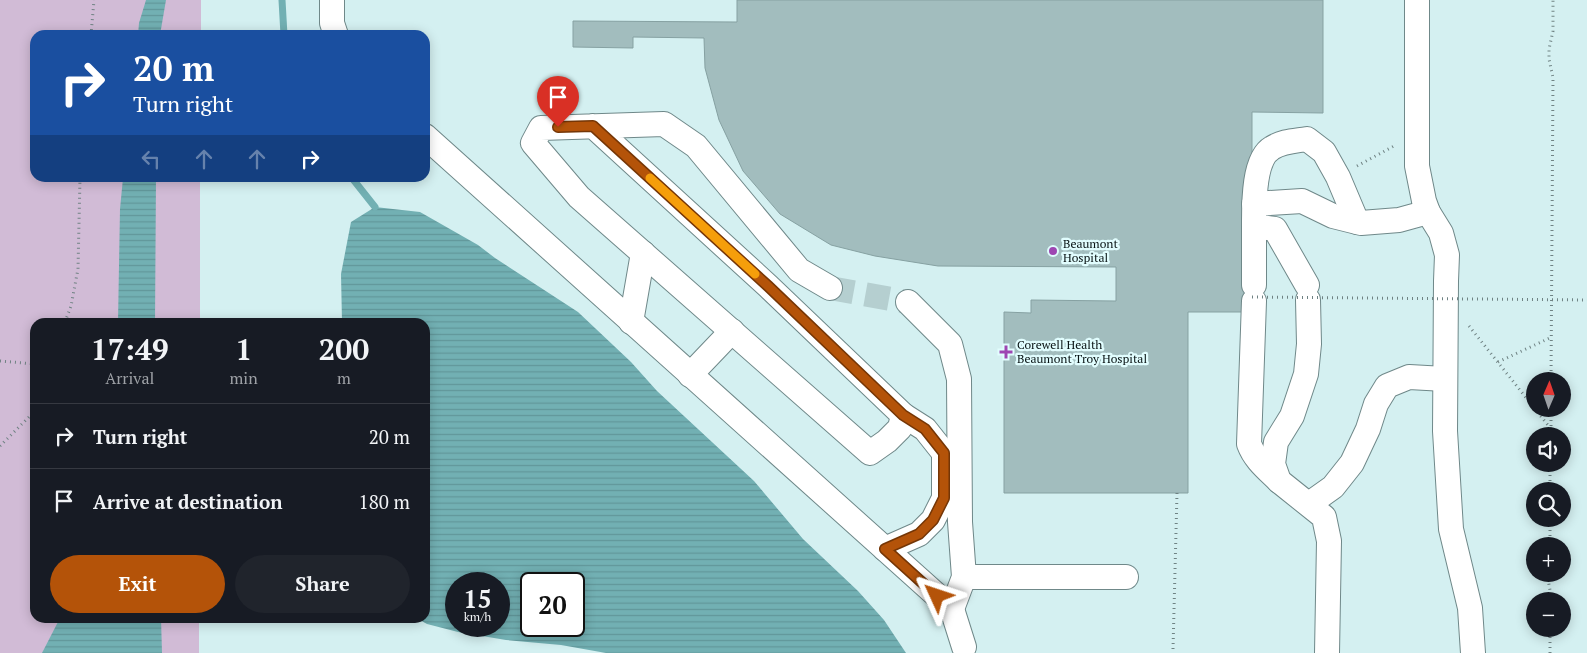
<!DOCTYPE html>
<html lang="en">
<head>
<meta charset="utf-8">
<style>
	:root { --surface:#171b24; --page:#20242c; --text:#f1f3f6; --muted:#9ea1a6; --line:#363941; --accent:#b45309 }
	body { margin:0; font-family:"PT Serif",serif; background:var(--page); color:var(--text); height:100vh; display:flex; flex-direction:column; font-size:19px; white-space:nowrap }
	* { box-sizing:border-box; margin:0 }
	p { font-size:16px; color:var(--muted) }
	.icon { flex:none; width:28px; height:28px; fill:none; stroke:currentColor; stroke-width:2; stroke-linecap:round; stroke-linejoin:round }
	.map { position:relative; flex:1; overflow:hidden }
	.panel { position:absolute; left:30px; top:318px; width:400px; height:305px; display:flex; flex-direction:column; background:var(--surface); border-radius:15px; box-shadow:0 2px 12px #0003 }
	.panel>* { flex:none }
	.guide { position:absolute; left:30px; top:30px; width:400px; height:152px; border-radius:15px; box-shadow:0 2px 12px #0003; background:#1a4fa0; color:#fff; overflow:hidden }
	.needle { width:32px; rotate:2deg }
	.controls { position:absolute; left:1526px; top:372px; display:grid; gap:10px }
	.controls a { display:grid; place-items:center; width:45px; height:45px; border-radius:50%; background:var(--surface); box-shadow:0 2px 12px #0003; font-size:25px }
	.speed { position:absolute; left:445px; top:572px; display:flex; gap:10px; font-size:25px; font-weight:700; text-align:center }
	.speed>* { display:grid; place-content:center; width:65px; height:65px; border-radius:50%; background:var(--surface); box-shadow:0 2px 12px #0003; line-height:1 }
	.speed small { font-size:12px; font-weight:400 }
	.speed .limit { border:2px solid #111; border-radius:8px; background:#fff; color:#111 }
	.pin { position:absolute; display:grid; place-items:center; width:42px; height:42px; color:#fff; margin:-51px -21px; border-radius:50% 50% 50% 0; rotate:-45deg; box-shadow:0 0 5px #0007 }
	.pin .icon { rotate:45deg }
	.me { position:absolute; width:55px; margin:-28px; rotate:312deg; stroke-linejoin:round; filter:drop-shadow(0 0 4px #0008) }
	.turn { display:flex; align-items:center; gap:18px; height:105px; padding:0 20px; font-size:22px }
	.turn .icon { width:65px; height:65px; stroke-width:2.5 }
	.turn b { display:block; font-size:35px; line-height:42px }
	.lanes { display:flex; align-items:center; height:48px; padding:0 20px; background:#0003; justify-content:center; gap:25px; direction:ltr }
	.lanes .off { opacity:.35 }
	.eta { display:flex; justify-content:space-evenly; align-items:center; height:85px; text-align:center }
	.eta b { font-size:30px; font-weight:800; line-height:35px }
	.action { display:flex; gap:10px; margin-top:auto; padding:10px 20px }
	.action a { flex:1; height:58px; border-radius:30px; background:var(--accent); color:#fff; font-size:20px; font-weight:800; line-height:58px; text-align:center }
	.action a+a { background:var(--page); color:var(--text) }
	ul { padding:0; list-style:none }
	li { display:flex; align-items:center; gap:15px; height:65px; padding:0 20px; border-top:1px solid var(--line) }
	li div { flex:1 }
	li b { display:block; font-size:19px }
	li em { font-style:normal }
	.map>svg:first-child { display:block }
</style>
</head>
<body>
<div class="map">
<svg width="1587" height="653" viewBox="0 0 1587 653">
	<defs>
		<pattern id="water-rules" width="6" height="5" patternUnits="userSpaceOnUse" patternTransform="scale(1.25)"><rect width="6" height="5" fill="#72b0b3"/><path d="M0 2.5h6" fill="none" stroke="#619699"/></pattern>
	</defs>
	<rect width="100%" height="100%" fill="#d4f0f1"/>
	<!-- green -->
	<polygon fill="#d1bbd6" points="0,0 201,0 201,35 35,35 35,178 200,178 200,322 35,322 35,618 199,618 199,653 0,653"/>
	<!-- water -->
	<g fill="url(#water-rules)" fill-rule="evenodd">
		<polygon points="146,0 166,0 160,35 138,35 139,23"/>
		<polygon points="123,178 156,178 155,322 118,322 120,209"/>
		<path d="M375,207L420,212L478,245L495,258L578,312L631,362L657,391L754,481L803,539L858,591L884,620L906,653H606L561,645L506,640L458,632L427,624L416,618H425V322H342L341,274L351,222ZM456,584H499V626H456ZM531,584H574V626H531Z"/>
		<polygon points="60,618 161,618 162,653 42,653"/>
	</g>
	<g fill="none" stroke-linecap="round" stroke-linejoin="round">
		<!-- stream -->
		<g stroke="#72b0b3" stroke-width="7">
			<polyline points="282,0 284,35"/>
			<polyline points="352,178 375,207"/>
		</g>
	</g>
	<!-- building -->
	<polygon fill="#a2bdbe" stroke="#86a1a2" points="737,0 1323,0 1323,113 1252,112 1252,312 1188,312 1188,493 1004,493 1004,312 1031,313 1031,300 1116,301 1116,267 938,266 875,256 831,245 780,214 743,171 719,120 705,68 704,38 633,37 633,48 573,47 573,21 737,22"/>
	<g fill="none" stroke-linecap="round" stroke-linejoin="round">
		<!-- minor-tunnel -->
		<polyline stroke="#b5cfd0" stroke-width="24" stroke-dasharray="24 12" stroke-linecap="butt" points="830,288 908,302"/>
		<!-- minor casing -->
		<g stroke="#6f8889" stroke-width="26">
			<g id="minor">
				<polyline points="332,0 332,23 336,35"/>
				<polyline points="1417,0 1417,166 1424,201 1428,212 1441,233 1447,255 1446,281 1445,431 1451,529 1470,608 1473,653"/>
				<polyline points="593,126 768,286 903,415 900,428 887,441 870,453 579,197 533,143 541,128 664,124 696,146 799,270 830,288"/>
				<polyline points="425,136 952,609 964,577 960,522 959,379 950,344 908,302"/>
				<polyline points="1254,204 1302,201 1333,216 1361,223 1399,220 1428,212"/>
				<polyline points="1254,285 1254,226"/>
				<path d="M1307,285L1275,229L1254,226C1254,206 1253,159 1272,148C1283,141 1295,141 1307,139L1324,152L1338,177L1357,222"/>
				<polyline points="1308,300 1309,344 1306,374 1292,416 1276,442 1273,464 1279,481 1324,517 1329,541 1327,653"/>
				<path d="M1254,301L1249,444C1255,460 1267,469 1279,481"/>
				<polyline points="631,322 643,253"/>
				<polyline points="690,375 732,331"/>
				<polyline points="1309,504 1333,487 1352,463 1368,429 1376,404 1387,386 1409,377 1445,379"/>
				<polyline points="885,549 919,534 933,520 944,498 944,453 925,429 903,415"/>
				<polyline points="964,577 1126,577"/>
				<polyline points="952,609 964,647"/>
			</g>
		</g>
		<!-- path -->
		<g stroke="#6f8283" stroke-width="3" stroke-dasharray="1 4" stroke-linecap="butt">
			<polyline points="91,35 94,0"/>
			<polyline points="1357,166 1394,146"/>
			<polyline points="65,322 71,306 78,269 80,178"/>
			<polyline points="1469,326 1551,429"/>
			<polyline points="0,361 35,364"/>
			<polyline points="1498,362 1552,337"/>
			<polyline points="1551,381 1553,78 1549,59 1549,49 1553,31 1553,0"/>
			<polyline points="1551,436 1551,409"/>
			<polyline points="0,446 30,416 35,408"/>
			<polyline points="1550,491 1550,464"/>
			<polyline points="1550,546 1550,519"/>
			<polyline points="1547,574 1550,590 1550,601"/>
			<polyline points="1173,649 1177,493"/>
			<polyline points="1550,653 1550,629"/>
		</g>
		<!-- minor -->
		<use href="#minor" stroke="#fff" stroke-width="24"/>
		<!-- path-bridge -->
		<polyline stroke="#6f8283" stroke-width="3" stroke-dasharray="1 4" stroke-linecap="butt" points="1252,297 1587,300"/>
	</g>
	<g fill="none" stroke-linecap="round" stroke-linejoin="round">
		<!-- route casing -->
		<g stroke="#753606" stroke-width="12">
			<polyline id="route" points="558,127 593,126 768,286 903,415 925,429 944,453 944,498 933,520 919,534 885,549 937,596"/>
		</g>
		<!-- route -->
		<use href="#route" stroke="#b45309" stroke-width="9"/>
		<!-- slow -->
		<polyline stroke="#f59e0b" stroke-width="9" points="650,178 755,274"/>
	</g>
	<!-- markers -->
	<g fill="#9e46b2" stroke="#e1fdfe" stroke-width="2">
		<circle cx="1053" cy="251" r="5"/>
		<path d="M1003.5 344.5h5v5h5v5h-5v5h-5v-5h-5v-5h5z"/>
	</g>
	<g text-anchor="middle" stroke-width="4.5" stroke-linejoin="round" paint-order="stroke">
		<!-- poi labels -->
		<g font-size="12" fill="#081213" stroke="#e1fdfe" text-anchor="start">
			<text x="1063" y="248">Beaumont<tspan x="1063" dy="14">Hospital</tspan></text>
			<text x="1017" y="349">Corewell Health<tspan x="1017" dy="14">Beaumont Troy Hospital</tspan></text>
		</g>
	</g>
</svg>
<div class="controls">
<a><svg class="needle" viewBox="-14 -14 28 28"><path d="M0-13l5 13h-10z" fill="#e53935"/><path d="M0 13l5-13h-10z" fill="#9ea1a6"/></svg></a>
<a><svg class="icon" aria-label="sound" viewBox="0 0 24 24"><path d="M4 9h4l5-4v14l-5-4H4zM17 9q2 3 0 6"/></svg></a>
<a><svg class="icon" aria-label="search" viewBox="0 0 24 24"><circle cx="10" cy="10" r="6"/><path d="M15 15l6 6"/></svg></a>
<a>+</a>
<a>−</a>
</div>
<div class="speed"><div>15<small>km/h</small></div><div class="limit">20</div></div>
<div class="pin" style="left:558px;top:127px;background:#d93025"><svg class="icon" aria-label="arrive" viewBox="0 0 24 24"><path d="M6 21V4h12l-3 4 3 4H6"/></svg></div>
<svg class="me" style="left:937px;top:596px" viewBox="-20 -20 40 40"><path d="M0-17L14 15 0 8-14 15z" fill="#b45309" stroke="#fff" stroke-width="4"/></svg>
<div class="guide">
<div class="turn"><svg class="icon" aria-label="right" viewBox="0 0 24 24"><path d="M7 20v-9h11M14 6l5 5-5 5"/></svg><div><b>20 m</b>Turn right</div></div>
<div class="lanes"><svg class="icon off" aria-label="left" viewBox="0 0 24 24"><path d="M17 20v-9H6M10 6l-5 5 5 5"/></svg><svg class="icon off" aria-label="ahead" viewBox="0 0 24 24"><path d="M12 20V5M6 11l6-6 6 6"/></svg><svg class="icon off" aria-label="ahead" viewBox="0 0 24 24"><path d="M12 20V5M6 11l6-6 6 6"/></svg><svg class="icon" aria-label="right" viewBox="0 0 24 24"><path d="M7 20v-9h11M14 6l5 5-5 5"/></svg></div>
</div>
<section class="panel">
<div class="eta">
<div><b>17:49</b><p>Arrival</p></div>
<div><b>1</b><p>min</p></div>
<div><b>200</b><p>m</p></div>
</div>
<ul>
<li><svg class="icon" aria-label="right" viewBox="0 0 24 24"><path d="M7 20v-9h11M14 6l5 5-5 5"/></svg><div><b>Turn right</b></div><em>20 m</em></li>
<li><svg class="icon" aria-label="arrive" viewBox="0 0 24 24"><path d="M6 21V4h12l-3 4 3 4H6"/></svg><div><b>Arrive at destination</b></div><em>180 m</em></li>
</ul>
<div class="action"><a>Exit</a><a>Share</a></div>
</section>
</div>
</body>
</html>
